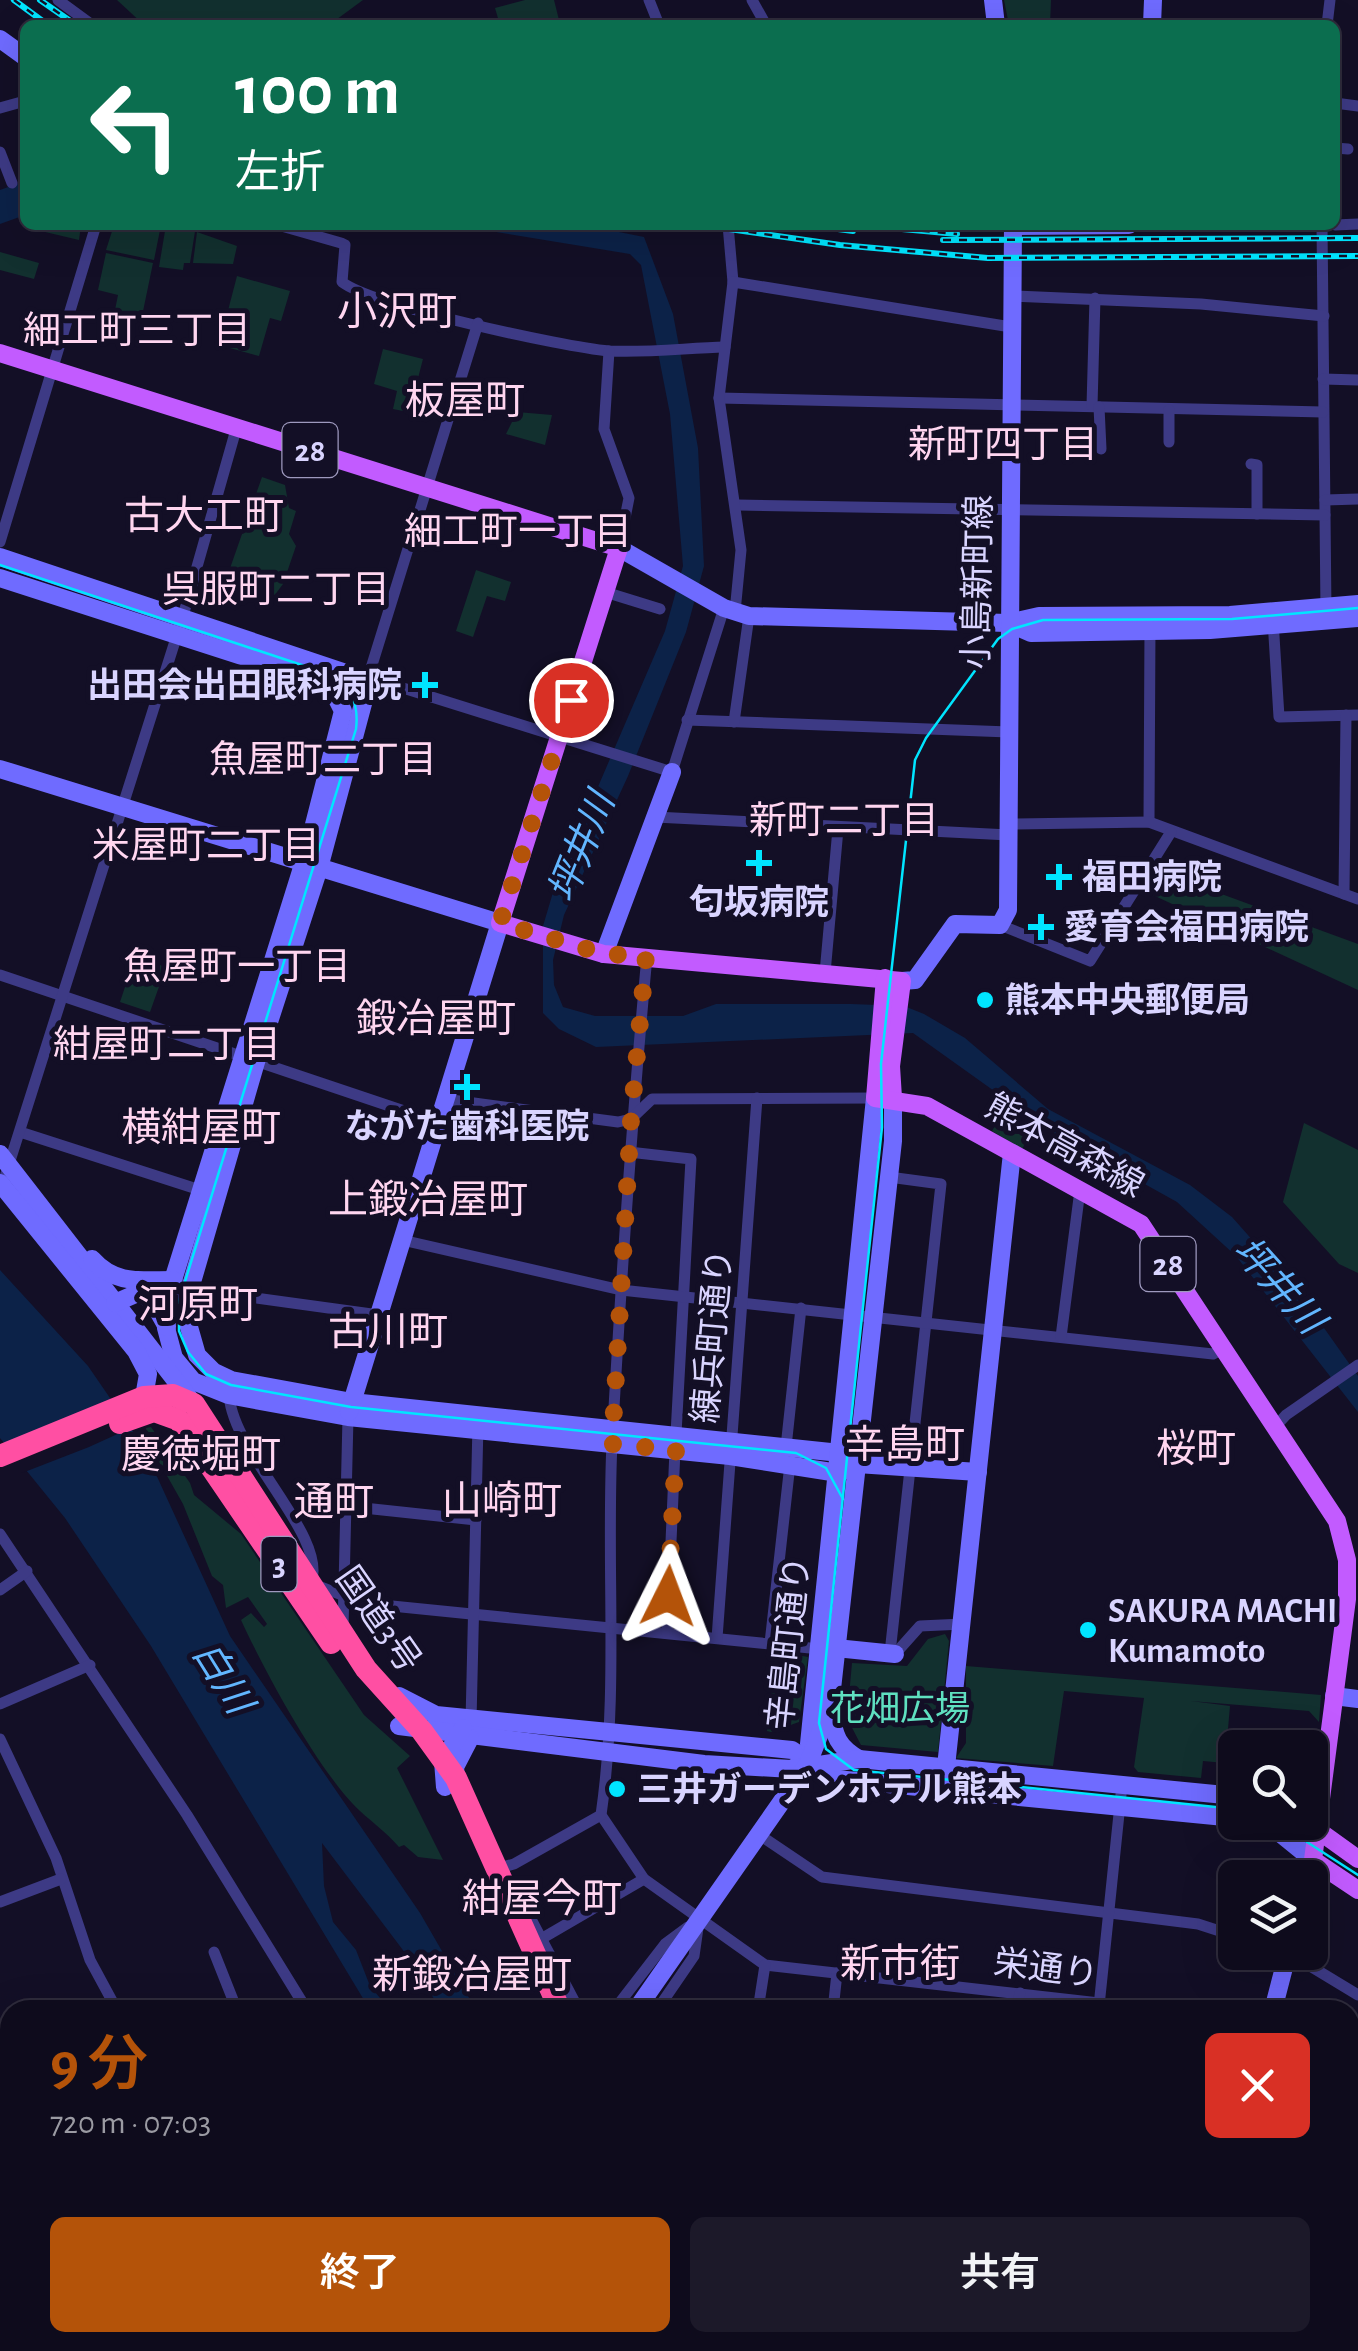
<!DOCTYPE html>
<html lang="ja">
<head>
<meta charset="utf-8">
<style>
	:root { --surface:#0e0b1c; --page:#1c1929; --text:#f1f3f6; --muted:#9b9ba3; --line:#2e2b3b; --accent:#b45309 }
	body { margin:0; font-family:"Alegreya Sans","Noto Sans JP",sans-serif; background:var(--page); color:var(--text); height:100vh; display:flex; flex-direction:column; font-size:38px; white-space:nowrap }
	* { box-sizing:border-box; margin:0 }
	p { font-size:32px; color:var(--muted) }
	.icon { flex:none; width:55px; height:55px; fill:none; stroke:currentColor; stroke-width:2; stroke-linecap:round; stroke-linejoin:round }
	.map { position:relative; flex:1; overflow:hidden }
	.details { position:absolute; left:0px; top:2000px; width:1360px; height:352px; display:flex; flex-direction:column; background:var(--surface); border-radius:30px 30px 0 0; box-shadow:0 10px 40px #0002,0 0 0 2px var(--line) }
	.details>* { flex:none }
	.hud { position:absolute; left:20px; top:20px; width:1320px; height:210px; border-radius:15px; box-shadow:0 10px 40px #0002,0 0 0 2px var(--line); background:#0b6e4f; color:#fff; overflow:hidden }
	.tools { position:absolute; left:1218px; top:1730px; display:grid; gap:20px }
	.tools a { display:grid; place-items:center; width:110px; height:110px; border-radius:15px; background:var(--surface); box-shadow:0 10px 40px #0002,0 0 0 2px var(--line); font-size:50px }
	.pin { position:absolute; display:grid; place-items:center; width:85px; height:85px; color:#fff; margin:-42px; border:5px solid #fff; border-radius:50%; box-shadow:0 2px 10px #0007 }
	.me { position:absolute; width:110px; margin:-55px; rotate:3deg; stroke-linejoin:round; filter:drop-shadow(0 0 8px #0008) }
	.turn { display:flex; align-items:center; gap:35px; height:210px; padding:0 50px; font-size:45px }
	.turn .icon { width:130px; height:130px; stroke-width:2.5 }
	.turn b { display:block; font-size:70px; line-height:85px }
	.round { display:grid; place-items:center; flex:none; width:105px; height:105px; border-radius:15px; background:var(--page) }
	.summary { display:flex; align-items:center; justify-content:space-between; height:170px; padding:0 50px }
	h1 { font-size:60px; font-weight:600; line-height:75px; color:var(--accent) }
	.button { display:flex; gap:20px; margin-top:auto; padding:20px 50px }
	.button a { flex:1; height:115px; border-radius:15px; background:var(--accent); color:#fff; font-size:40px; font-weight:600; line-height:115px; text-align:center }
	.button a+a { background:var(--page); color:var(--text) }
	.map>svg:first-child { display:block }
</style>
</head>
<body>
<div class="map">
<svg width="1358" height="2351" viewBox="0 0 1358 2351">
	<rect width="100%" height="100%" fill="#130f26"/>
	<!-- green -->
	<g fill="#12302f">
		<polygon points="117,0 363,0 329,25 144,25"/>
		<polygon points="525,0 554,0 560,24 500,25 495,8"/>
		<polygon points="1004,0 1051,0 1050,25 1009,25"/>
		<polygon points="40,225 81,225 79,240 41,231"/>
		<polygon points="114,225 161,225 154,260 106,250"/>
		<polygon points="166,225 196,225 190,263 184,263 183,270 159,267"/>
		<polygon points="197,232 237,246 233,264 193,263"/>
		<polygon points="0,252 39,263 34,279 0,270"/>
		<polygon points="106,253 153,263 141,321 114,315 118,295 98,290"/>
		<polygon points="237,276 290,291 281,321 270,318 259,356 219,345"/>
		<polygon points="383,349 423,359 412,401 406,400 403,411 393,409 397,391 374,384"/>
		<polygon points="517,412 552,415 545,445 506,434"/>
		<polygon points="262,477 285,485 289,508 296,511 289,534 296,546 283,584 274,596 233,581 234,577 228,574"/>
		<polygon points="476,570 511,582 505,601 487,596 473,637 456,631"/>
		<polygon points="1156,870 1358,944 1358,990 1142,890"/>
		<polygon points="135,957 166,967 150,1012 120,1002"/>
		<polygon points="1002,1114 1032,1132 1022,1149 992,1131"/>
		<polygon points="1304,1123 1358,1150 1358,1273 1339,1264 1283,1202"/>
		<path d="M151,1427L190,1483L194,1495L241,1534L364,1715L410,1756L397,1768L443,1860L418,1857L404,1845L399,1847C386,1832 373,1823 360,1811C320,1774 264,1670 241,1620L251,1613L264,1627L267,1624L248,1597L226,1608L223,1585L212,1576L183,1504L149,1444L146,1428Z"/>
		<polygon points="945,1634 949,1641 938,1752 861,1745 847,1718 852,1663 907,1666 928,1639"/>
		<polygon points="776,1651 808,1657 799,1722 771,1732 767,1731"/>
		<polygon points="966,1666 1321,1695 1319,1722 1309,1711 1191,1701 1230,1706 1225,1763 1203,1761 1201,1778 1138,1772 1134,1767 1144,1698 1064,1691 1053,1766 956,1758 966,1743"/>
	</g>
	<!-- water -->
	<g fill="#0c2248">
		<polygon points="25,181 25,215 0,224 0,190"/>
		<polygon points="453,225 584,225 644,237 673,314 698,448 704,566 686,632 628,776 564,915 553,960 554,985 563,1007 595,1016 683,1016 716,1004 851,1004 904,1006 924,1014 965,1038 1048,1109 1190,1185 1232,1217 1300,1294 1358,1376 1358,1412 1236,1256 1177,1202 1053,1133 913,1033 596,1047 559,1029 543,1013 543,926 554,889 665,631 683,566 670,414 641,265 630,254"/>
		<polygon points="0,1270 88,1366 143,1446 230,1636 420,1913 476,2010 440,2010 418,1970 322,1843 324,1886 333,1922 356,1950 370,1986 390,2010 370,2010 151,1646 65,1518 0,1438"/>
		<polygon points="526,2343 594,2343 599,2351 530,2351"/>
	</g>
	<!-- pier -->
	<polygon fill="#130f26" points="116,1398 122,1432 89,1447 22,1473 0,1445"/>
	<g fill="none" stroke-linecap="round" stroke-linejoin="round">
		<!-- stream -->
		<polyline stroke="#0c2248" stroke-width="2.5" points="182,2342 185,2351"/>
		<!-- street -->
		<g stroke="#3d3a85" stroke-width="11">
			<polyline points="58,0 92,25"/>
			<polyline points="649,0 659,25"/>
			<polyline points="752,0 766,25"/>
			<polyline points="1327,25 1330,0"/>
			<polyline points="1335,103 1358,106"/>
			<polyline points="0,108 25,101"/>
			<polyline points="1335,148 1348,149"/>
			<polyline points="0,152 12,183"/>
			<path d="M278,225L341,243L345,245L342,282C373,306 564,347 609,351C647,353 687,348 725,347"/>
			<polyline points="728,225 733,282"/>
			<polyline points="975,225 1013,226"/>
			<polyline points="1322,225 1326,611"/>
			<polyline points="1335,225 1358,224"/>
			<polyline points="1013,296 1201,304 1324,316"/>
			<polyline points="609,351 604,429 629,498 619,548"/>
			<polyline points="1323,379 1358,380"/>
			<polyline points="719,398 1323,412"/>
			<polyline points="1092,406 1095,298"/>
			<polyline points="1099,407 1101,449"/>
			<polyline points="1169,442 1169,410"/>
			<polyline points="1251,464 1257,465 1257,514"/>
			<polyline points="1325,500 1358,499"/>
			<polyline points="738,505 1325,515"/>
			<polyline points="0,542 96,225"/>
			<polyline points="605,592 660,609"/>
			<polyline points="735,612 741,550 719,398 733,282 1011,327"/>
			<polyline points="1273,620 1279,717 1358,715"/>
			<polyline points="371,678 672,772 724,608"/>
			<polyline points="367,681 478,323"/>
			<polyline points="687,720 1009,732"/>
			<polyline points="734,722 749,616"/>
			<polyline points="655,817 1009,835"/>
			<polyline points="1149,822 1150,626"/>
			<polyline points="1008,824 1149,822 1358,899"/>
			<polyline points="1344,894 1346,715"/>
			<polyline points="1000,925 1090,961 1171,832"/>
			<path d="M647,956C632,1118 621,1280 612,1443C606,1568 619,1691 601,1815L644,1879L765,1965L1161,2010"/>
			<polyline points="825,973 838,829"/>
			<polyline points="0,975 437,1122"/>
			<polyline points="444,1099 618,1122 631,1119 652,1099 875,1098"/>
			<polyline points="20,1132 200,1190"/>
			<polyline points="629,1152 691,1159 676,1434"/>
			<polyline points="889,1177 941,1184 890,1653"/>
			<polyline points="2,1186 183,616 237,426"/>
			<polyline points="402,1240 621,1290 1213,1354 1223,1349"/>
			<polyline points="173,1280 190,1289 379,1315"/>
			<polyline points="1061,1337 1080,1190"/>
			<path d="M229,1391C228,1450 329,1535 311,1583L362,1603L820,1649"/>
			<polyline points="1274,1428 1286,1415 1358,1365"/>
			<polyline points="786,1447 801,1308"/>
			<polyline points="345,1506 476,1520"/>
			<polyline points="0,1534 187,1815 307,2010"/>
			<polyline points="0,1590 27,1571"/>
			<polyline points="343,1629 348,1417"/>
			<polyline points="667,1633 675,1450"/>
			<polyline points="717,1638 757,1098"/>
			<polyline points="770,1643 790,1464"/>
			<polyline points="895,1654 920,1626 963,1624"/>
			<polyline points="0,1704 90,1665"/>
			<polyline points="471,1721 478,1424"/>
			<polyline points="0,1739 56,1858 90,1960 117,2010"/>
			<polyline points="758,1834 822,1877 1198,1924 1235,1936"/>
			<polyline points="495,1869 514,1864 601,1815"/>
			<polyline points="0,1902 61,1879"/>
			<polyline points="531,1919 579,2010"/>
			<polyline points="541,1939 644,1879"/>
			<polyline points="214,1952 237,2010"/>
			<polyline points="1287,1952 1358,1995"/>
			<polyline points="1099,2006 1122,1785"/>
			<polyline points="614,2010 665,1944 688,1927"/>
			<polyline points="657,2010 694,1956 698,1928"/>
			<polyline points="758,2010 765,1965"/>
			<polyline points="833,2010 837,1973"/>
			<polyline points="1017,2010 1020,1993"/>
			<polyline points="1350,2079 1358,2083"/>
			<polyline points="0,2220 10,2217"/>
			<polyline points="1350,2313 1358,2284"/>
			<polyline points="163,2342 171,2351"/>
			<polyline points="298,2342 302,2351"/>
			<polyline points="477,2342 481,2351"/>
			<polyline points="810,2342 814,2351"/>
			<polyline points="932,2342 966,2351"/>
			<polyline points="826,2351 850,2342"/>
			<polyline points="1023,2351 1025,2342"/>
			<polyline points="1095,2351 1098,2342"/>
			<polyline points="1267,2351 1269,2342"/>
			<polyline points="1340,2351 1342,2342"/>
		</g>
		<!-- secondary -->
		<g stroke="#6f6bff" stroke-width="18">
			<polyline points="993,0 996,25"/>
			<polyline points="1152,25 1153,0"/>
			<polyline points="0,39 25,57"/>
			<polyline points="1013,226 1129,225"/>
			<polyline points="619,548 724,608 749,616 1008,623 1039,616 1230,615 1358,604"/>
			<polyline points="0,557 343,672 360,687 364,700 319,868 256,1062 190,1289 187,1320 197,1355 214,1372 231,1380 352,1402 840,1453 857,1464 978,1472"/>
			<polyline points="0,578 319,681 333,691 343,711 307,852 173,1280 166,1328 174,1358 193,1381 228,1395 348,1417 730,1456 838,1473 857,1464"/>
			<polyline points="1008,623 1031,633 1210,630 1358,618"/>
			<polyline points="0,769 500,923 349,1412"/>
			<polyline points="604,954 672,772"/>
			<polyline points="902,981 915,980 955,924 1000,925 1008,910 1013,225"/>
			<polyline points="0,1154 193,1403"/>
			<polyline points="0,1183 136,1351 148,1374 144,1397"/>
			<path d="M92,1259C115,1285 140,1280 173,1280"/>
			<polyline points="115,1303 140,1292 153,1302 167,1327"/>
			<polyline points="826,1647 895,1654"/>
			<polyline points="399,1696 436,1715 792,1750 836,1779 1235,1818"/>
			<polyline points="1334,1696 1358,1699"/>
			<path d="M831,1713C834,1736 838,1747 859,1759"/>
			<polyline points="399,1726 704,1764 792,1769 859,1759 1235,1796"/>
			<polyline points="809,1744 875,1098"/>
			<polyline points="945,1776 1012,1153"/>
			<polyline points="456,1778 455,1767 470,1738"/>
			<polyline points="445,1787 443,1761 463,1728"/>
			<polyline points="1252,1822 1281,1834 1313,1860 1308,1878"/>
			<polyline points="636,2010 808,1764 830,1707 893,1141 893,1098"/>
			<polyline points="1273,2010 1288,1952"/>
			<polyline points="0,2232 10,2259"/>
			<polyline points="41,2342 44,2351"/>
			<polyline points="1182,2351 1184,2342"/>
		</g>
		<!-- primary -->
		<g stroke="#c25bff" stroke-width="18">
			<polyline points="0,353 619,548 500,923 604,954 902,981 891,1066 893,1098"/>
			<polyline points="885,978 875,1098 927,1106 1141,1224 1337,1521 1347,1560 1347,1599 1313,1860 1358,1890"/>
			<polyline points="1319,1831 1358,1859"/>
		</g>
		<!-- highway -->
		<g stroke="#ff4fa3" stroke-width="22">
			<polyline points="120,1423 154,1411 179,1420 331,1643"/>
			<polyline points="0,1456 144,1397 173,1395 194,1404 366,1669 422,1731 456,1778 560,2010"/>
			<polyline points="674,2342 678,2351"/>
			<polyline points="704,2342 709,2351"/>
			<polyline points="105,2351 114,2342"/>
		</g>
		<!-- tram -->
		<g stroke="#00e5ff" stroke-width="2.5">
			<path d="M0,565L329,674C351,685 359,705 356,729L179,1301V1331L188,1352L206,1374L231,1385L351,1407L796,1453L826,1468L843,1499"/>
			<polyline points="1235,1809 854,1770 826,1749 819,1723 882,1127 881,1064 915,760 926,738 998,639 1012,629 1043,620 1232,619 1358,608"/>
			<polyline points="1276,1822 1358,1875"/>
		</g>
		<!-- rail casing -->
		<g stroke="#00e5ff" stroke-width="6">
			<g id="rail">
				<polyline points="14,0 48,25"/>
				<polyline points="40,0 76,25"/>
				<polyline points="701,225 840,245 988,258 1358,256"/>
				<polyline points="808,225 853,231"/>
				<polyline points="858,225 957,234"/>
				<polyline points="943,240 1358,238"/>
			</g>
		</g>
		<!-- rail -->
		<use href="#rail" stroke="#130f26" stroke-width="2.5" stroke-dasharray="8" stroke-linecap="butt"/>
	</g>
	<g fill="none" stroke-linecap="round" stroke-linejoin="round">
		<!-- route -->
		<polyline stroke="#b45309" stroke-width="18" stroke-dasharray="0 32.4" points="571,700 500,923 604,954 646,956 631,1120 612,1444 676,1450 668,1596"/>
	</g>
	<!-- markers -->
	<g fill="#00e5ff" stroke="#130f26" stroke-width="4">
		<path d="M420 670h10v10h10v10h-10v10h-10v-10h-10v-10h10z"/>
		<path d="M754 848h10v10h10v10h-10v10h-10v-10h-10v-10h10z"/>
		<path d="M1054 862h10v10h10v10h-10v10h-10v-10h-10v-10h10z"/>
		<path d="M1036 912h10v10h10v10h-10v10h-10v-10h-10v-10h10z"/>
		<circle cx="985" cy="1000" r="10"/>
		<path d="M462 1072h10v10h10v10h-10v10h-10v-10h-10v-10h10z"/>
		<circle cx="1088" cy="1630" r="10"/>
		<circle cx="617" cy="1789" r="10"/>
	</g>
	<g text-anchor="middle" stroke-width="10" stroke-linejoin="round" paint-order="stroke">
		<!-- shield labels -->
		<g fill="#130f26" stroke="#9e99be" stroke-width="2.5">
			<rect x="282.5" y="423" width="55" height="54" rx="8"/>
			<rect x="1140.5" y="1237" width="55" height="54" rx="8"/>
			<rect x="261.5" y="1537" width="35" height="54" rx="8"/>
		</g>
		<g font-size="32" font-weight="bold" fill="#d9d4ff">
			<text x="310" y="461">28</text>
			<text x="1168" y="1275">28</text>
			<text x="279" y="1575">3</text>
		</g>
		<!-- street labels -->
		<g font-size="35" fill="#d9d4ff" stroke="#130f26">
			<text transform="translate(977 582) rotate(-89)" y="12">小島新町線</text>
			<text transform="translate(1065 1145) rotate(29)" y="12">熊本高森線</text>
			<text transform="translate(712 1336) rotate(-85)" y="12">練兵町通り</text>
			<text transform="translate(379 1619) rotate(55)" y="12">国道3号</text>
			<text transform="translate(788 1643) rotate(-84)" y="12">辛島町通り</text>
			<text transform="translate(1046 1968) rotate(7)" y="12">栄通り</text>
		</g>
		<!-- poi labels -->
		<g font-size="35" font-weight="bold" fill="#d9d4ff" stroke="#130f26" text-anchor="start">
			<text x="402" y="697" text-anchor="end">出田会出田眼科病院</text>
			<text x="1082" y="889">福田病院</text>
			<text x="759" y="914" text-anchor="middle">匂坂病院</text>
			<text x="1064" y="939">愛育会福田病院</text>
			<text x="1005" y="1012">熊本中央郵便局</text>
			<text x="467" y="1138" text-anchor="middle">ながた歯科医院</text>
			<text x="1108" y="1622">SAKURA MACHI<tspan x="1108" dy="40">Kumamoto</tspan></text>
			<text x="637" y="1801">三井ガーデンホテル熊本</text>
		</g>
		<!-- park labels -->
		<g font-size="35" fill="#5fe0c0" stroke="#130f26">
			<text x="900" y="1720">花畑広場</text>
		</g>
		<!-- neighbourhood labels -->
		<g font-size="38" fill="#ffd6f0" stroke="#130f26">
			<text x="137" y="343">細工町三丁目</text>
			<text x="1003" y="457">新町四丁目</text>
			<text x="518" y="544">細工町一丁目</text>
			<text x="276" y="602">呉服町二丁目</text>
			<text x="323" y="772">魚屋町二丁目</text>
			<text x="844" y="833">新町二丁目</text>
			<text x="206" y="858">米屋町二丁目</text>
			<text x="237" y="979">魚屋町一丁目</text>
			<text x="167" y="1057">紺屋町二丁目</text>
		</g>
		<!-- water labels -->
		<g font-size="38" font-style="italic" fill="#62b6ff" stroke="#130f26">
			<text transform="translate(581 847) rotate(-68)" y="13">坪井川</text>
			<text transform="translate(1279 1285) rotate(48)" y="13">坪井川</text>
			<text transform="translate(223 1677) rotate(58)" y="13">白川</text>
		</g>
		<!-- quarter labels -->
		<g font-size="40" fill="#ffd6f0" stroke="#130f26">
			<text x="397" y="325">小沢町</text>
			<text x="465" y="414">板屋町</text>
			<text x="204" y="529">古大工町</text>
			<text x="436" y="1032">鍛冶屋町</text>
			<text x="201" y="1141">横紺屋町</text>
			<text x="428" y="1213">上鍛冶屋町</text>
			<text x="198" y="1318">河原町</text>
			<text x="388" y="1345">古川町</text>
			<text x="905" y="1458">辛島町</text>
			<text x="1196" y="1462">桜町</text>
			<text x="201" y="1468">慶徳堀町</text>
			<text x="502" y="1514">山崎町</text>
			<text x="334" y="1515">通町</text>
			<text x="542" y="1912">紺屋今町</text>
			<text x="900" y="1977">新市街</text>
			<text x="472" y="1988">新鍛冶屋町</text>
		</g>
	</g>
</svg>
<div class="tools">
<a><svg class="icon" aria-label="search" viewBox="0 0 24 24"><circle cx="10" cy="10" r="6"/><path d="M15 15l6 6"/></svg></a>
<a><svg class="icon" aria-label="layers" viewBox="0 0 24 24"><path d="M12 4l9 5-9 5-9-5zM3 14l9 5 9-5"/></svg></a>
</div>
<div class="pin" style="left:571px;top:700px;background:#d93025"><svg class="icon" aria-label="arrive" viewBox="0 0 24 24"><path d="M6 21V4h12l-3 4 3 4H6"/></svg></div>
<svg class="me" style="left:668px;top:1596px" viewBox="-20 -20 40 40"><path d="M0-17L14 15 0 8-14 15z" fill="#b45309" stroke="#fff" stroke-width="4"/></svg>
<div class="hud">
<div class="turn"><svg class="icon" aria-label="left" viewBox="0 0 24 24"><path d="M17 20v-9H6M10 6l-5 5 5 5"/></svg><div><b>100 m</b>左折</div></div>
</div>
<section class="details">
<div class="summary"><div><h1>9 分</h1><p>720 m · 07:03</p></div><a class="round" style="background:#d93025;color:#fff"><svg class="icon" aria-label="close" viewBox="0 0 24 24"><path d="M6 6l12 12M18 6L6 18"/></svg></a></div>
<div class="button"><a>終了</a><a>共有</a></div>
</section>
</div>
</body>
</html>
